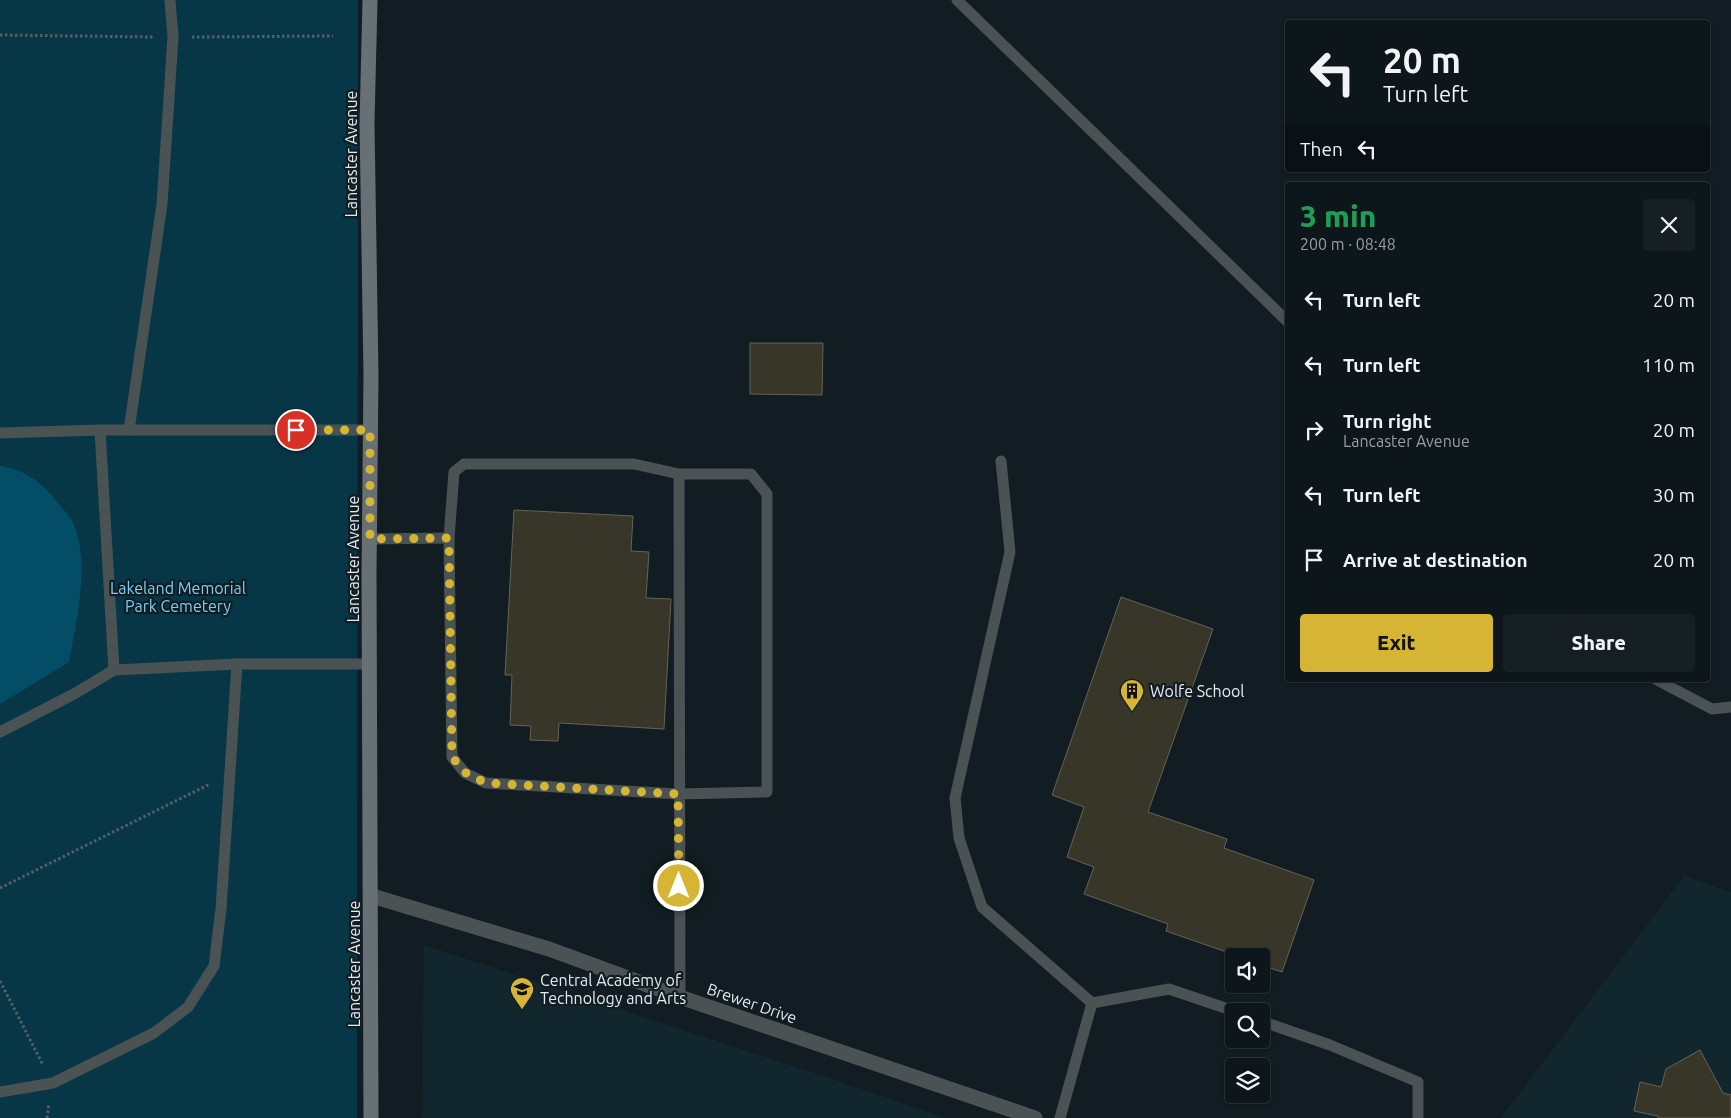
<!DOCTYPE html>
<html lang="en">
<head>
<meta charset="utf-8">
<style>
	:root { --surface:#0d161a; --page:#161f23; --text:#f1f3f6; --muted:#9a9fa2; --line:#2d3539; --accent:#d6b534 }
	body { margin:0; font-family:Ubuntu,sans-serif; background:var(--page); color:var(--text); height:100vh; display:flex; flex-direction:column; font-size:19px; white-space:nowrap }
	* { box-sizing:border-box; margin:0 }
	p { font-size:16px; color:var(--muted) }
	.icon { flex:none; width:28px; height:28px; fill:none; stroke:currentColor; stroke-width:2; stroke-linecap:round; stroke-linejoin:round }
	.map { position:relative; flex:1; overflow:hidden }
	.sheet { position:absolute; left:1285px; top:182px; width:425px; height:500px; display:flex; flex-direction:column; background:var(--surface); border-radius:5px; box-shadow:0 1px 4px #0004,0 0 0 1px var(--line) }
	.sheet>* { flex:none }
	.guide { position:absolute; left:1285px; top:20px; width:425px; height:152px; border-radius:5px; box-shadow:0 1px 4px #0004,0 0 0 1px var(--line); background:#0d161a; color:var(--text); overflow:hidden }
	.controls { position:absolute; left:1225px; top:948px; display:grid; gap:10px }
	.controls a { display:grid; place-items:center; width:45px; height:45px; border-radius:5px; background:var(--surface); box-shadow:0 1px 4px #0004,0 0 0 1px var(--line); font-size:25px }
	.pin { position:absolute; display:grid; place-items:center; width:42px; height:42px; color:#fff; margin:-21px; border:2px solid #fff; border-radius:50%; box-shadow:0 1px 5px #0007 }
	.me { position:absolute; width:55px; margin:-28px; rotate:0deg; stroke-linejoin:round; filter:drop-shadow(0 0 4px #0008) }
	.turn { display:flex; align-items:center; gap:18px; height:105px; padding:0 15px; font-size:22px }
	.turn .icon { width:65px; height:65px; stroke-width:2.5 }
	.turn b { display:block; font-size:35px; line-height:42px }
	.then { display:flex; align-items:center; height:48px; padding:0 15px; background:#0003; gap:10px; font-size:19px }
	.round { display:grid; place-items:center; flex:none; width:52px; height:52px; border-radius:5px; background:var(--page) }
	.headline { display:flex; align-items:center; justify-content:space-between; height:85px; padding:0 15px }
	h1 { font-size:30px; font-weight:800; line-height:38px; color:#1e9e55 }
	.action { display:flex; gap:10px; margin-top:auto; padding:10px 15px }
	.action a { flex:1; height:58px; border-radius:5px; background:var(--accent); color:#111; font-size:20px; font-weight:800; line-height:58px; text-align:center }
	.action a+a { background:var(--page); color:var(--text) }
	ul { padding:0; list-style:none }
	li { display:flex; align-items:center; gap:15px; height:65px; padding:0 15px }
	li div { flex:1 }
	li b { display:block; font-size:19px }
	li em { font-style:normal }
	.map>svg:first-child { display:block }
</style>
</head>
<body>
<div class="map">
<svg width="1731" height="1118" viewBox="0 0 1731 1118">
	<rect width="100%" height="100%" fill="#111d22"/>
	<!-- built -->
	<g fill="#12262e">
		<polygon points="1684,876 1731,892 1731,1118 1501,1118"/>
		<polygon points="424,945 817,1074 946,1118 422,1118"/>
	</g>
	<!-- green -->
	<polygon fill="#073747" points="0,0 358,0 357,1118 0,1118"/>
	<!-- water -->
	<path fill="#034e66" d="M0,466C23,469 40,481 54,498C59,505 66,512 71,519C92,558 76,621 69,662L0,704Z"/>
	<!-- building -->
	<g fill="#383529" stroke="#666356">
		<polygon points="750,343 823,343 822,395 750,394"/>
		<polygon points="514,510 633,516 631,551 649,552 646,598 671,599 664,729 559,723 558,741 530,740 531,726 510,725 512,675 505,675"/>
		<polygon points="1121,597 1213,629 1148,812 1227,839 1224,848 1314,880 1282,972 1261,965 1261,956 1238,956 1166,931 1168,924 1084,894 1094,867 1067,857 1084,807 1052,795"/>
		<polygon points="1700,1050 1723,1093 1731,1095 1731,1118 1658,1118 1658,1116 1634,1111 1640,1082 1661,1087 1666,1069"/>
	</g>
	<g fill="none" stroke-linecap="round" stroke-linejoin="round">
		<!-- path -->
		<g stroke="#555f64" stroke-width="3" stroke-dasharray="2.5 2.5" stroke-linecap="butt">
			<polyline points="0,35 153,37"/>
			<polyline points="192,37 333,36"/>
			<polyline points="0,888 210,784"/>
			<polyline points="0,981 43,1065"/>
			<polyline points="47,1118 49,1104"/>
		</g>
		<!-- service -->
		<g stroke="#4b5254" stroke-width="11">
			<polyline points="957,0 1288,322"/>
			<polyline points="129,430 162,204 173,37 170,0"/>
			<polyline points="0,433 100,430"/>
			<polyline points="1001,461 1010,552 955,798 959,838 982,907 1092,1003"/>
			<polyline points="679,474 751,474 767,494 767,792 678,794 486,783 465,773 452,757 449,538 454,472 464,464 634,464 679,474 680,997"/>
			<polyline points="369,539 449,538"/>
			<polyline points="114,670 100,430 370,430"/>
			<polyline points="1657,680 1712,709 1731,707"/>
			<polyline points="0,732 74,694 114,670 237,664 371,664"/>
			<polyline points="1092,1003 1169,989 1234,1011"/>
			<polyline points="1261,1021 1330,1045 1418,1082 1418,1118"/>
			<polyline points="0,1092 53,1083 154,1033 188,1007 214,966 221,909 237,664"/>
			<polyline points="1060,1118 1092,1003"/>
		</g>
		<!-- minor -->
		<polyline stroke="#4b5254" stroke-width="15" points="372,896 549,949 680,997 1035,1118"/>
		<!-- secondary -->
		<polyline stroke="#677175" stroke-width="15" points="370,0 367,123 371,375 369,574 371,1118"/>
	</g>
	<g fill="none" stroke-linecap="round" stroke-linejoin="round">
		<!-- route -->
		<polyline stroke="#d6b534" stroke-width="9" stroke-dasharray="0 16.2" points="296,430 370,430 370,539 449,538 452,757 466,773 486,783 678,794 679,886"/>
	</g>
	<!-- icons -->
	<defs>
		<g id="building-pin" transform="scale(1.25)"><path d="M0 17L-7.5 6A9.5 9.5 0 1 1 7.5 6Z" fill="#d6b534" stroke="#111d22"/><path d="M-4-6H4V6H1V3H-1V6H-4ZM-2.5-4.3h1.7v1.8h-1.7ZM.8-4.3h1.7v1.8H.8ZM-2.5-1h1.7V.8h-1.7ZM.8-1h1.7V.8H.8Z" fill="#111"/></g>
		<g id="school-pin" transform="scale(1.25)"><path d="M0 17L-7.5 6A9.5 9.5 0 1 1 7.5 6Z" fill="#d6b534" stroke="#111d22"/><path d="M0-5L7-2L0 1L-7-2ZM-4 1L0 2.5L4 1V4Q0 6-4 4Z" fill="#111"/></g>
	</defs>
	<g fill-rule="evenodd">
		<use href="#building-pin" x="1132" y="691"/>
		<use href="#school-pin" x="522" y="989"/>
	</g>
	<g text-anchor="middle" stroke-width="4.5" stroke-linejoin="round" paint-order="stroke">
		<!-- street labels -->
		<g font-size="16" fill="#e2eaee" stroke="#111d22">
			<text transform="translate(351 154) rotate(-90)" y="6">Lancaster Avenue</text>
			<text transform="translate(353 559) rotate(-90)" y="6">Lancaster Avenue</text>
			<text transform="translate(354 964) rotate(-90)" y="6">Lancaster Avenue</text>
			<text transform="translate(752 1003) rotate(19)" y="6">Brewer Drive</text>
		</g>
		<!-- park labels -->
		<g font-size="16" fill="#7dcff1" stroke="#111d22">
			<text x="178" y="594">Lakeland Memorial<tspan x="178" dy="18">Park Cemetery</tspan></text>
		</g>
		<!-- poi labels -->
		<g font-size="16" fill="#e2eaee" stroke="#111d22" text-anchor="start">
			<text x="1150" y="697">Wolfe School</text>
			<text x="540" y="986">Central Academy of<tspan x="540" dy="18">Technology and Arts</tspan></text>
		</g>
	</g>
</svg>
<div class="controls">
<a><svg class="icon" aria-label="sound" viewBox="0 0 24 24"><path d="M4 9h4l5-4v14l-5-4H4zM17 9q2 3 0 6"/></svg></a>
<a><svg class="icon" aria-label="search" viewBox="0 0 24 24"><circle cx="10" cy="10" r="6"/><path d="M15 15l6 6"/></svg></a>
<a><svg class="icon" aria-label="layers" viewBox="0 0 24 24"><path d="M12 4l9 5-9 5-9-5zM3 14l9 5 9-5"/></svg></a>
</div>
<div class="pin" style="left:296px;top:430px;background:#d93025"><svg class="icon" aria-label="arrive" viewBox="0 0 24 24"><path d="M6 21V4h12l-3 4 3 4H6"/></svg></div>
<svg class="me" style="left:679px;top:886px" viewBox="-20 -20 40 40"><circle r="17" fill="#d6b534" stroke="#fff" stroke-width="3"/><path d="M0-11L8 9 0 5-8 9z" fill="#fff"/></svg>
<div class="guide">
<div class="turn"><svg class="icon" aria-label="left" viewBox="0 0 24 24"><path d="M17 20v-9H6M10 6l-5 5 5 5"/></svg><div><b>20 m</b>Turn left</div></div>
<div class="then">Then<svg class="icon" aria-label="left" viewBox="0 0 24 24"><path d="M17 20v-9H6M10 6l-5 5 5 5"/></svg></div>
</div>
<section class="sheet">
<div class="headline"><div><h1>3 min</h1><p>200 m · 08:48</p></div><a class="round"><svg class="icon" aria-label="close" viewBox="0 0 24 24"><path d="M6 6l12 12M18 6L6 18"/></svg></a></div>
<ul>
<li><svg class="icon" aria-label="left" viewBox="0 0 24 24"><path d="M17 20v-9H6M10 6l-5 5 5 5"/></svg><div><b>Turn left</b></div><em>20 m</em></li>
<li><svg class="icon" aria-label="left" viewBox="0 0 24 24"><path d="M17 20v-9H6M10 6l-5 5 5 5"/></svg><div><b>Turn left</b></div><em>110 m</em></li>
<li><svg class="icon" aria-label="right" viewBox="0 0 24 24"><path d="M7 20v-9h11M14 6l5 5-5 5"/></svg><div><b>Turn right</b><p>Lancaster Avenue</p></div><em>20 m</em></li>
<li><svg class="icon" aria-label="left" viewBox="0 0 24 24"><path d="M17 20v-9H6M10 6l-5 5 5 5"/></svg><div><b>Turn left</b></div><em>30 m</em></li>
<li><svg class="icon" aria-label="arrive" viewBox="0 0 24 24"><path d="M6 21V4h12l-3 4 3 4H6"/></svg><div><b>Arrive at destination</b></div><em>20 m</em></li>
</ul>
<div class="action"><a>Exit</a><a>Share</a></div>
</section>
</div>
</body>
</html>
